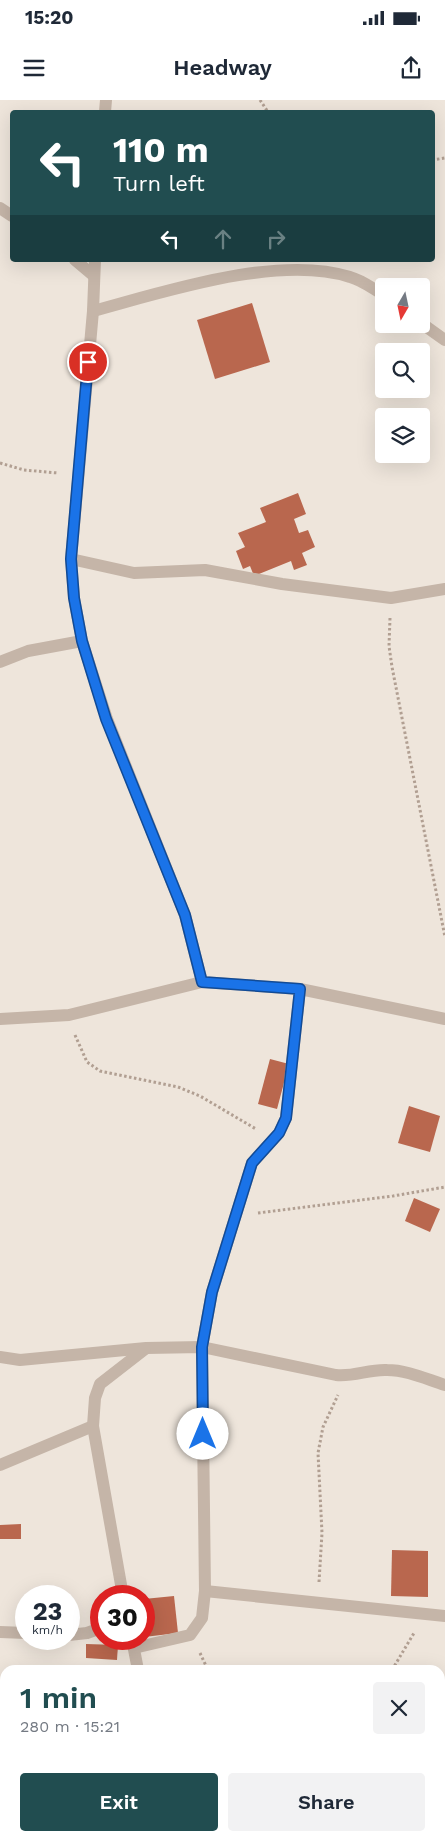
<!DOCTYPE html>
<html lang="en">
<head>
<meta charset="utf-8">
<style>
	:root { --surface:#fff; --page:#f2f2f3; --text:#1f2937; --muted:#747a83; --accent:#214d50 }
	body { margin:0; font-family:"Work Sans",sans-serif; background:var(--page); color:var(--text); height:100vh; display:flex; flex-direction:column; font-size:19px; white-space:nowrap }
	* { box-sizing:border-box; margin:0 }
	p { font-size:16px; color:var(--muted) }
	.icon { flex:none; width:28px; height:28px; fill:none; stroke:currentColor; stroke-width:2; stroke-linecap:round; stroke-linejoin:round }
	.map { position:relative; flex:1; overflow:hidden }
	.side { position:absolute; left:0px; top:1565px; width:445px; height:176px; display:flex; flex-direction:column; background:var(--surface); border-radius:15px 15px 0 0; box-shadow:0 5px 20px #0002 }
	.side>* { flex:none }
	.top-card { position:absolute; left:10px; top:10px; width:425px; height:152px; border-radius:5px; box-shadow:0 5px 20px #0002; background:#214d50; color:#fff; overflow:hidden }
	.needle { width:32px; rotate:189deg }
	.fabs { position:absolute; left:375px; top:178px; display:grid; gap:10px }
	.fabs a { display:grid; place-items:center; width:55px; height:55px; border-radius:5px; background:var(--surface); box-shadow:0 5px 20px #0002; font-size:25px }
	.speed { position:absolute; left:15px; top:1485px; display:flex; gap:10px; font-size:25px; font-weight:700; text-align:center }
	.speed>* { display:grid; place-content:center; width:65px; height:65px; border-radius:50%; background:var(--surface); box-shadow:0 5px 20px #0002; line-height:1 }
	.speed small { font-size:12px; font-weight:400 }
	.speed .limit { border:8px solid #d22; background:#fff; color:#111 }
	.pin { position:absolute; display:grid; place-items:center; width:42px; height:42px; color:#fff; margin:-21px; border:2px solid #fff; border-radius:50%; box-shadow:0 1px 5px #0007 }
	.me { position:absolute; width:55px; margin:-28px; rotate:0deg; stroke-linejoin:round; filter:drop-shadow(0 0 4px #0008) }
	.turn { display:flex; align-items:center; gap:18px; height:105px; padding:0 20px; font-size:22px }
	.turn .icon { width:65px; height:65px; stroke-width:2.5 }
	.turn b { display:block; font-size:35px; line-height:42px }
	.lanes { display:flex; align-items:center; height:48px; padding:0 20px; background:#0003; justify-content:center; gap:25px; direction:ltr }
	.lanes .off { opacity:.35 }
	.round { display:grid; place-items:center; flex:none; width:52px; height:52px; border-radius:5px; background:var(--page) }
	.summary { display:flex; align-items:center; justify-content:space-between; height:85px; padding:0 20px }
	h1 { font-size:30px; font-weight:600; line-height:38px; color:var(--accent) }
	.button { display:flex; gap:10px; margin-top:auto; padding:10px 20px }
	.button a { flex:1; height:58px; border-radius:5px; background:var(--accent); color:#fff; font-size:20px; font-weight:600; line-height:58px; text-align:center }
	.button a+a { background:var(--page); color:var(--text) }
	.status { display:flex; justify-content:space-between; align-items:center; height:35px; padding:0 25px; background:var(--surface); direction:ltr }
	.status svg { height:14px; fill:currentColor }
	header { display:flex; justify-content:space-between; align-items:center; height:65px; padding:0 20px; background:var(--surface); font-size:22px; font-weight:600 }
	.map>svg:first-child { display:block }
</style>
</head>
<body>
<div class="status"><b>15:20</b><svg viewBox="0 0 49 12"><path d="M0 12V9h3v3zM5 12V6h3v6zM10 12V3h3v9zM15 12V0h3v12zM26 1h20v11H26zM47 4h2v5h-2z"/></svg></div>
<header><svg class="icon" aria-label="menu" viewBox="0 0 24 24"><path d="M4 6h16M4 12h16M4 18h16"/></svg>Headway<svg class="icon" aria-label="share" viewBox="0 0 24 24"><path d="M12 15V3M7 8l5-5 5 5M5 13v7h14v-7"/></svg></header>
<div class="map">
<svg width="445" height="1741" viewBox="0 0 445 1741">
	<rect width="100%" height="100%" fill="#eee5db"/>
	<!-- building -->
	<g fill="#b9674e">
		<polygon points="252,203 270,262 215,279 197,220"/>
		<polygon points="298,393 306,414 294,419 299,433 308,430 315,447 302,453 307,465 294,470 291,461 254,476 250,466 243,469 236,451 245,447 238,433 266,422 260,408"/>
		<polygon points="270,959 289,964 277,1009 258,1004"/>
		<polygon points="409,1006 440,1016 430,1052 398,1043"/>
		<polygon points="414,1098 440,1109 430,1132 405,1121"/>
		<polygon points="21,1424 21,1439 0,1439 0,1425"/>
		<polygon points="392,1450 428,1451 428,1497 391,1496"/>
		<polygon points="174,1496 178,1533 144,1537 144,1499"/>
		<polygon points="86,1544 118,1545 117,1560 86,1558"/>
		<polygon points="1,1587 5,1588 5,1607 1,1607"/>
	</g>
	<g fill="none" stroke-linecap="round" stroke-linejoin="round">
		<!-- path -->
		<g stroke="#b19f92" stroke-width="3" stroke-dasharray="2.5 2.5" stroke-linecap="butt">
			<polyline points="260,0 268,12"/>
			<polyline points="432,60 445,58"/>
			<polyline points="0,363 24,370 58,373"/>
			<polyline points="390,518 389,546 392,567 445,837"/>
			<polyline points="75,935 87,962 100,971 178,987 200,996 256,1029"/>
			<polyline points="258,1113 393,1096 445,1087"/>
			<polyline points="319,1482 322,1433 318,1353 323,1327 338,1295"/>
			<polyline points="200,1553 208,1570"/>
			<polyline points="392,1570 414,1533"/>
			<polyline points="0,1677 5,1677"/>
			<polyline points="58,1736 58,1741"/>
		</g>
		<!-- minor -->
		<g stroke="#c5b5a8" stroke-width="12">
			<polyline points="105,12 106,0"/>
			<polyline points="0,108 12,116"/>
			<polyline points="75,160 94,176"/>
			<polyline points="95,160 93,211 71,459 74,498 82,541 107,619 185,815 202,882"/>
			<path d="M93,211C164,192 278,154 350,177C362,180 373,189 384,195"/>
			<polyline points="421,223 445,240"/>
			<polyline points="71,459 134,473 205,470 282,484 391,498 445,489"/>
			<polyline points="0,562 28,551 82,541"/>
			<polyline points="0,919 69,915 202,882 300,889 445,919"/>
			<path d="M0,1257L20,1260L146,1248L202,1247L336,1275C354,1277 369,1269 387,1270C407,1270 426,1279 445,1285"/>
			<polyline points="0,1365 93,1326"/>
			<polyline points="205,1491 445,1516"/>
			<polyline points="123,1496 93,1326 95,1298 100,1284 145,1249"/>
			<polyline points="0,1532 26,1533"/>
			<polyline points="69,1535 87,1533 101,1528"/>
			<polyline points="132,1539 138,1570"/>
			<polyline points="134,1548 190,1535 202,1518 205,1491 202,1247 212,1192 252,1063 279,1033 286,1018 300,889"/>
			<polyline points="174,1736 175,1741"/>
		</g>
	</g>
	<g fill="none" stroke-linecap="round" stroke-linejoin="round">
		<!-- route casing -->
		<g stroke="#114b97" stroke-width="12">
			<polyline id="route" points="88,262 71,459 74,498 82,541 106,619 185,815 202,882 300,889 286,1018 279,1033 252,1063 212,1192 202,1247 203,1334"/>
		</g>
		<!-- route -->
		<use href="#route" stroke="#1a73e8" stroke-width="9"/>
	</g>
</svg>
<div class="fabs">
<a><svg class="needle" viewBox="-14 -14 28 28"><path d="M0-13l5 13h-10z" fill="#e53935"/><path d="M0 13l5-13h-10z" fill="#747a83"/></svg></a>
<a><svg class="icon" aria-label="search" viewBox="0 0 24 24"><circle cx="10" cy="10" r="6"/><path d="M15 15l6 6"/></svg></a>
<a><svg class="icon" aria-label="layers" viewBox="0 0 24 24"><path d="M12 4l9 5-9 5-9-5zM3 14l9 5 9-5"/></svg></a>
</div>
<div class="speed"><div>23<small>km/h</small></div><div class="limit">30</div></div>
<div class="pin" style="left:88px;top:262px;background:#d93025"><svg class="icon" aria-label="arrive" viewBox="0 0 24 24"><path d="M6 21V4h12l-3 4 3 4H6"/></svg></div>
<svg class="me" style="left:203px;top:1334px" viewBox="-20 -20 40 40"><circle r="19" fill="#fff"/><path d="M0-13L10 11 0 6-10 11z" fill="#1a73e8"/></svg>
<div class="top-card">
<div class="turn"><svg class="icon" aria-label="left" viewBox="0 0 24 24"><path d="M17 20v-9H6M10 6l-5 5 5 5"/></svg><div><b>110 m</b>Turn left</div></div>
<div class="lanes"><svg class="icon" aria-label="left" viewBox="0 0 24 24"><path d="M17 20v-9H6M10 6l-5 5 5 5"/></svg><svg class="icon off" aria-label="ahead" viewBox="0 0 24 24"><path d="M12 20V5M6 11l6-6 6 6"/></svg><svg class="icon off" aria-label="right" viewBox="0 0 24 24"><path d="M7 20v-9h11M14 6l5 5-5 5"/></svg></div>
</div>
<section class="side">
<div class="summary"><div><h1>1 min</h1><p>280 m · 15:21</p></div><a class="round"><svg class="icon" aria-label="close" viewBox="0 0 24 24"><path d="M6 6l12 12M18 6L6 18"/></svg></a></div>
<div class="button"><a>Exit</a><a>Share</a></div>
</section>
</div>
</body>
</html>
